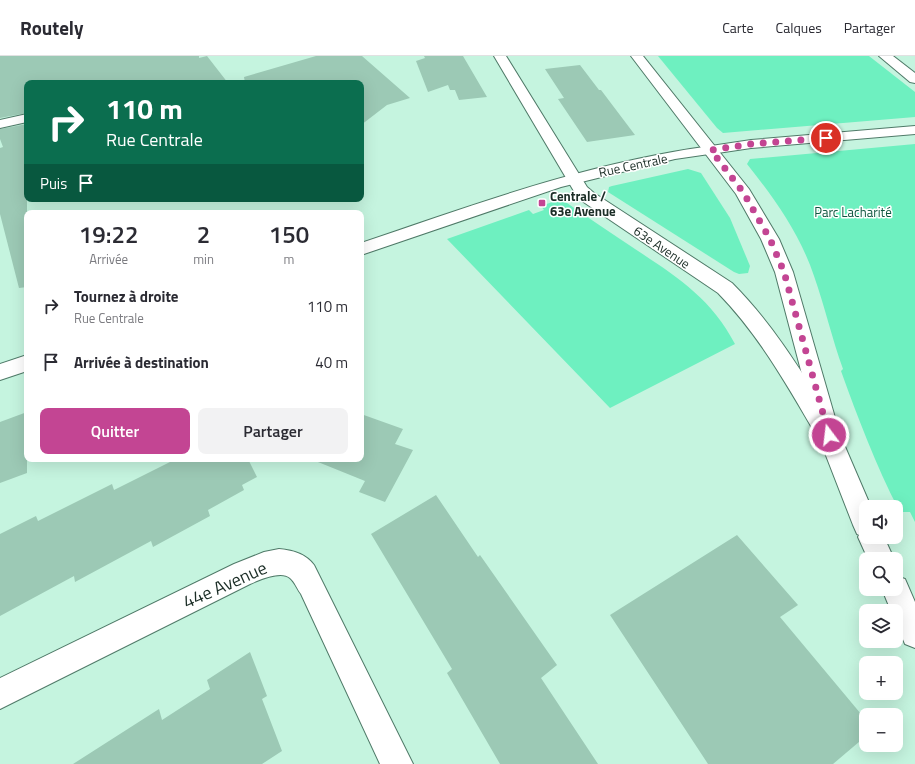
<!DOCTYPE html>
<html lang="fr">
<head>
<meta charset="utf-8">
<style>
	:root { --surface:#fff; --page:#f2f2f3; --text:#2b2b33; --muted:#7c7c81; --line:#e1e1e2; --accent:#c34593 }
	body { margin:0; font-family:"Titillium Web",sans-serif; background:var(--page); color:var(--text); height:100vh; display:flex; flex-direction:column; font-size:15px; white-space:nowrap }
	* { box-sizing:border-box; margin:0 }
	p { font-size:13px; color:var(--muted) }
	.icon { flex:none; width:22px; height:22px; fill:none; stroke:currentColor; stroke-width:2; stroke-linecap:round; stroke-linejoin:round }
	.map { position:relative; flex:1; overflow:hidden }
	.panel { position:absolute; left:24px; top:154px; width:340px; height:252px; display:flex; flex-direction:column; background:var(--surface); border-radius:8px; box-shadow:0 4px 16px #0002 }
	.panel>* { flex:none }
	.guide { position:absolute; left:24px; top:24px; width:340px; height:122px; border-radius:8px; box-shadow:0 4px 16px #0002; background:#0b6e4f; color:#fff; overflow:hidden }
	.tools { position:absolute; left:859px; top:444px; display:grid; gap:8px }
	.tools a { display:grid; place-items:center; width:44px; height:44px; border-radius:8px; background:var(--surface); box-shadow:0 4px 16px #0002; font-size:20px }
	.pin { position:absolute; display:grid; place-items:center; width:34px; height:34px; color:#fff; margin:-17px; border:2px solid #fff; border-radius:50%; box-shadow:0 1px 4px #0007 }
	.me { position:absolute; width:44px; margin:-22px; rotate:345deg; stroke-linejoin:round; filter:drop-shadow(0 0 3px #0008) }
	.turn { display:flex; align-items:center; gap:14px; height:84px; padding:0 16px; font-size:18px }
	.turn .icon { width:52px; height:52px; stroke-width:2.5 }
	.turn b { display:block; font-size:28px; line-height:34px }
	.then { display:flex; align-items:center; height:38px; padding:0 16px; background:#0003; gap:8px; font-size:15px }
	.eta { display:flex; justify-content:space-evenly; align-items:center; height:68px; text-align:center }
	.eta b { font-size:24px; font-weight:600; line-height:28px }
	.button { display:flex; gap:8px; margin-top:auto; padding:8px 16px }
	.button a { flex:1; height:46px; border-radius:8px; background:var(--accent); color:#fff; font-size:16px; font-weight:600; line-height:46px; text-align:center }
	.button a+a { background:var(--page); color:var(--text) }
	ul { padding:0; list-style:none }
	li { display:flex; align-items:center; gap:12px; height:56px; padding:0 16px }
	li div { flex:1 }
	li b { display:block; font-size:15px }
	li em { font-style:normal }
	header { display:flex; align-items:center; gap:24px; box-sizing:border-box; height:56px; padding:0 20px; background:var(--surface); border-bottom:1px solid var(--line) }
	header strong { font-size:19px }
	nav { display:flex; gap:22px; margin-inline-start:auto; font-size:14px }
	.map>svg:first-child { display:block }
</style>
</head>
<body>
<header>
<strong>Routely</strong>
<nav><a>Carte</a><a>Calques</a><a>Partager</a></nav>
</header>
<div class="map">
<svg width="915" height="708" viewBox="0 0 915 708">
	<rect width="100%" height="100%" fill="#c5f4df"/>
	<!-- green -->
	<g fill="#6ef0c0">
		<polygon points="658,0 869,0 915,36 915,61 723,77 717,72"/>
		<path d="M915,88V466L910,456H900C876,410 858,362 841,315L843,313C832,283 825,251 814,220C800,178 774,142 747,108L750,103Z"/>
		<polygon points="688,113 701,117 730,162 750,210 748,217 739,218 734,216 608,136 609,131 612,130"/>
		<path d="M558,144L567,147C589,162 612,178 635,193C676,220 711,242 735,288L610,352L447,183L529,154L533,158L544,154L541,150Z"/>
	</g>
	<!-- building -->
	<g fill="#9cc9b5">
		<polygon points="0,0 199,0 199,2 207,0 228,27 135,27 134,24 116,27 27,27 27,57 0,62"/>
		<polygon points="316,0 362,0 410,42 387,49 361,69 361,27 245,27 244,21"/>
		<polygon points="424,0 463,0 487,41 459,44 455,34 450,34 448,29 428,36 416,5 425,2"/>
		<polygon points="580,9 599,34 601,34 635,79 587,86 558,43 564,42 545,13"/>
		<polygon points="27,68 27,231 19,232 0,158 0,92 3,91 0,83 0,73"/>
		<polygon points="27,356 27,417 0,427 0,366"/>
		<polygon points="361,358 403,373 395,388 413,394 385,446 359,436 365,425 313,404 361,403"/>
		<polygon points="176,403 248,403 257,421 242,429 244,434 208,454 210,460 153,491 151,485 75,526 74,520 0,560 0,478 36,460 38,465 112,428 114,434"/>
		<polygon points="436,439 478,501 480,499 557,609 541,622 598,708 500,708 447,617 452,613 371,478"/>
		<polygon points="737,479 798,549 780,561 866,664 866,680 833,708 708,708 610,559"/>
		<polygon points="250,596 267,640 262,643 282,695 262,708 73,708 159,653 162,664 210,633 207,624"/>
	</g>
	<g fill="none" stroke-linecap="round" stroke-linejoin="round">
		<!-- minor casing -->
		<g stroke="#4f7a68" stroke-width="2">
			<g id="minor">
				<path d="M494,0H506L587,131L594,137L732,227C774,269 803,318 834,368L837,375L834,382L826,385L818,382C788,331 760,280 718,237L582,145L575,137Z"/>
				<polygon points="879,0 893,0 915,17 915,27 910,26"/>
				<polygon points="27,58 27,66 0,72 0,64"/>
				<polygon points="915,70 915,78 751,92 711,98 706,97 704,94 706,91 711,90 751,84"/>
				<path d="M279,493C292,494 306,498 314,509L413,708H380L301,538C297,533 295,526 290,522C281,514 259,524 250,528L0,653V622L234,508L264,496Z"/>
			</g>
		</g>
		<!-- tertiary casing -->
		<g stroke="#4f7a68" stroke-width="2">
			<g id="tertiary">
				<path d="M711,90L716,91L718,94L716,97L675,103L561,131L361,199V187C476,148 590,106 711,90Z"/>
				<polygon points="27,299 27,315 0,324 0,308"/>
			</g>
		</g>
		<!-- secondary casing -->
		<g stroke="#4f7a68" stroke-width="2">
			<g id="secondary">
				<polygon points="631,0 643,0 749,133 779,183 793,216 840,379 871,451 866,451 866,481 884,481 894,503 868,503 858,481 859,479 857,478 853,469 818,379 775,216 761,183 736,138"/>
				<polygon points="896,520 905,523 915,546 915,592 905,588 896,567 896,555 891,555 882,533 896,533"/>
			</g>
		</g>
		<!-- minor -->
		<use href="#minor" fill="#fff" fill-rule="evenodd"/>
		<!-- tertiary -->
		<use href="#tertiary" fill="#fff" fill-rule="evenodd"/>
		<!-- secondary -->
		<use href="#secondary" fill="#fff" fill-rule="evenodd"/>
	</g>
	<g fill="none" stroke-linecap="round" stroke-linejoin="round">
		<!-- route -->
		<polyline stroke="#c34593" stroke-width="7" stroke-dasharray="0 12.6" points="826,82 751,88 711,94 743,136 770,183 784,216 829,379"/>
	</g>
	<!-- markers -->
	<rect fill="#c34593" stroke="#fff" stroke-width="1.5" x="538" y="143" width="8" height="8" rx="2"/>
	<g text-anchor="middle" stroke-width="3" stroke-linejoin="round" paint-order="stroke">
		<!-- far-street labels -->
		<g font-size="13" fill="#1b2d26" stroke="#fff">
			<text transform="translate(633 109) rotate(-12)" y="5">Rue Centrale</text>
			<text transform="translate(662 191) rotate(34)" y="5">63e Avenue</text>
		</g>
		<!-- far-poi labels -->
		<g font-size="13" font-weight="bold" fill="#1b2d26" stroke="#fff" text-anchor="start">
			<text x="550" y="145">Centrale /<tspan x="550" dy="15">63e Avenue</tspan></text>
		</g>
		<!-- far-park labels -->
		<g font-size="13" fill="#0d563f" stroke="#fff">
			<text x="853" y="161">Parc Lacharité</text>
		</g>
		<!-- near-street labels -->
		<g font-size="18" fill="#1b2d26" stroke="#fff">
			<text transform="translate(225 529) rotate(-24)" y="6">44e Avenue</text>
		</g>
	</g>
</svg>
<div class="tools">
<a><svg class="icon" aria-label="sound" viewBox="0 0 24 24"><path d="M4 9h4l5-4v14l-5-4H4zM17 9q2 3 0 6"/></svg></a>
<a><svg class="icon" aria-label="search" viewBox="0 0 24 24"><circle cx="10" cy="10" r="6"/><path d="M15 15l6 6"/></svg></a>
<a><svg class="icon" aria-label="layers" viewBox="0 0 24 24"><path d="M12 4l9 5-9 5-9-5zM3 14l9 5 9-5"/></svg></a>
<a>+</a>
<a>−</a>
</div>
<div class="pin" style="left:826px;top:82px;background:#d93025"><svg class="icon" aria-label="arrive" viewBox="0 0 24 24"><path d="M6 21V4h12l-3 4 3 4H6"/></svg></div>
<svg class="me" style="left:829px;top:379px" viewBox="-20 -20 40 40"><circle r="17" fill="#c34593" stroke="#fff" stroke-width="3"/><path d="M0-11L8 9 0 5-8 9z" fill="#fff"/></svg>
<div class="guide">
<div class="turn"><svg class="icon" aria-label="right" viewBox="0 0 24 24"><path d="M7 20v-9h11M14 6l5 5-5 5"/></svg><div><b>110 m</b>Rue Centrale</div></div>
<div class="then">Puis<svg class="icon" aria-label="arrive" viewBox="0 0 24 24"><path d="M6 21V4h12l-3 4 3 4H6"/></svg></div>
</div>
<section class="panel">
<div class="eta">
<div><b>19:22</b><p>Arrivée</p></div>
<div><b>2</b><p>min</p></div>
<div><b>150</b><p>m</p></div>
</div>
<ul>
<li><svg class="icon" aria-label="right" viewBox="0 0 24 24"><path d="M7 20v-9h11M14 6l5 5-5 5"/></svg><div><b>Tournez à droite</b><p>Rue Centrale</p></div><em>110 m</em></li>
<li><svg class="icon" aria-label="arrive" viewBox="0 0 24 24"><path d="M6 21V4h12l-3 4 3 4H6"/></svg><div><b>Arrivée à destination</b></div><em>40 m</em></li>
</ul>
<div class="button"><a>Quitter</a><a>Partager</a></div>
</section>
</div>
</body>
</html>
